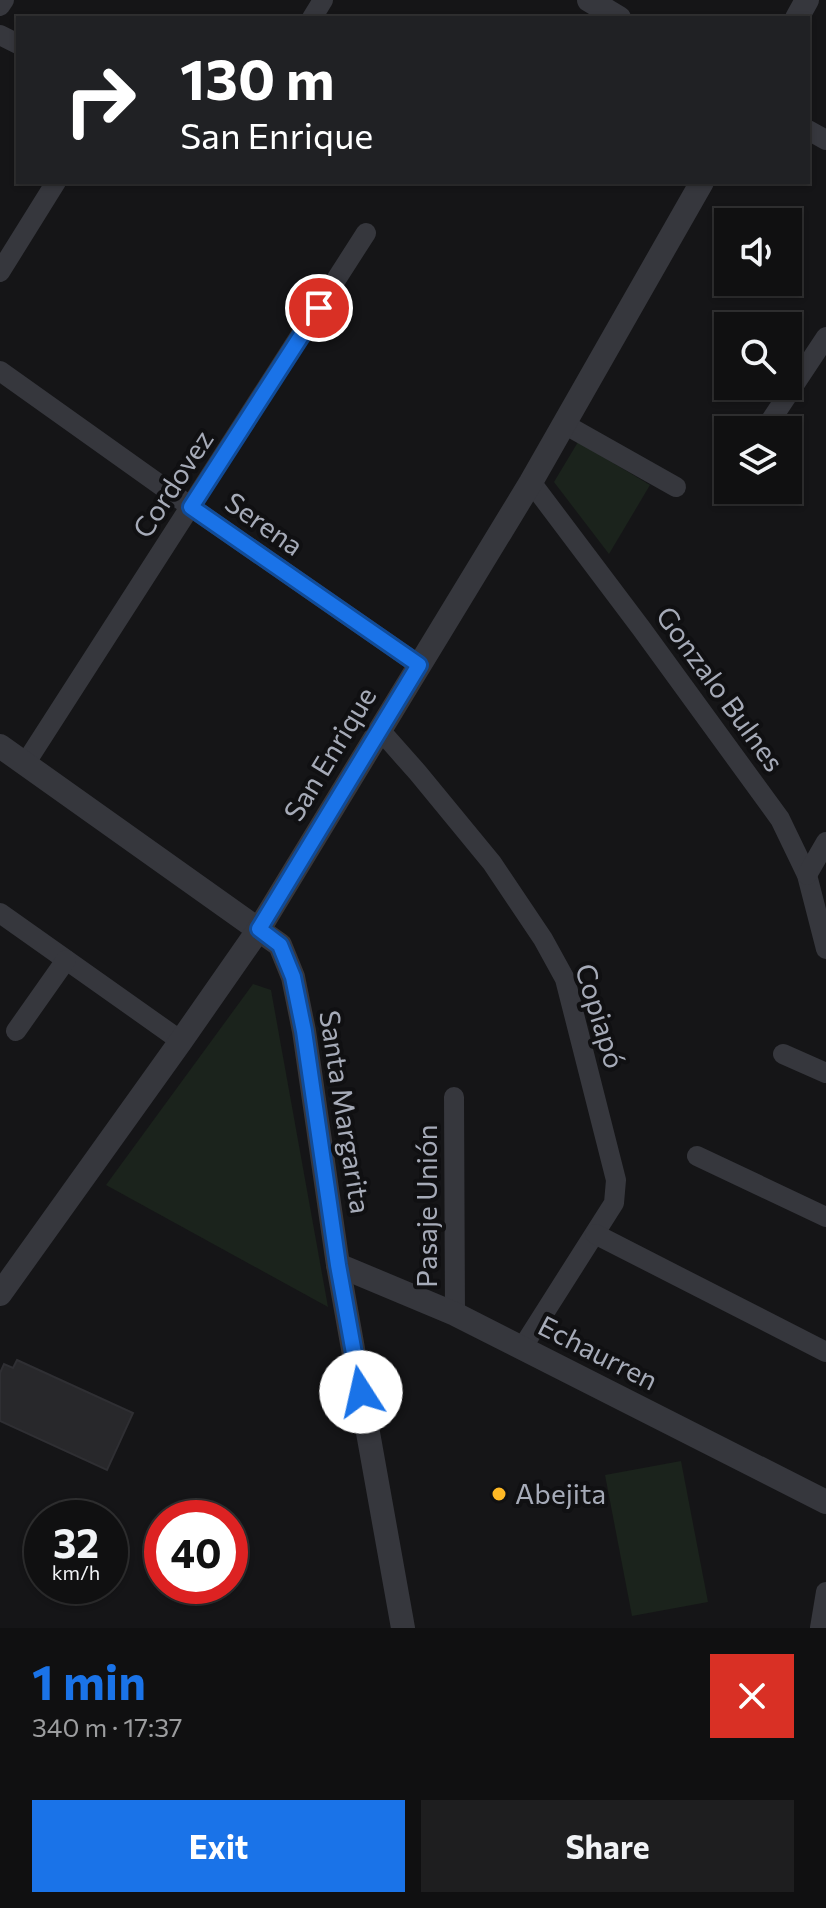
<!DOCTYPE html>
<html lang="en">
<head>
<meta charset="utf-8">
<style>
	:root { --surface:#101011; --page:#1e1e1f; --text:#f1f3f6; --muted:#9c9d9f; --line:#303031; --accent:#1a73e8 }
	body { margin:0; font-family:Commissioner,sans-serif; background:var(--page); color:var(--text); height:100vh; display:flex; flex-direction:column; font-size:30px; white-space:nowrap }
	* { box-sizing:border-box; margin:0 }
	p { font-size:26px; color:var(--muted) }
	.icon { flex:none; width:44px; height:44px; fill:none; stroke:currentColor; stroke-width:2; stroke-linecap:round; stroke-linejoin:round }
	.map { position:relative; height:1628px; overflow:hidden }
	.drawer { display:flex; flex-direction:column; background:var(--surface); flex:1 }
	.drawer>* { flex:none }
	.banner { position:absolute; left:16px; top:16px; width:794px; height:168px; border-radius:0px; box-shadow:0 2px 6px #0004,0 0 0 2px var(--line); background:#202124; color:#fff; overflow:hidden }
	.tools { position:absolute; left:714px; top:208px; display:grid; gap:16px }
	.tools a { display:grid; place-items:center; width:88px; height:88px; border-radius:0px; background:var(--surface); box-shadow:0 2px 6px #0004,0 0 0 2px var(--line); font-size:40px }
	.speed { position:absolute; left:24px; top:1500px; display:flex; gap:16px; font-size:40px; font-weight:700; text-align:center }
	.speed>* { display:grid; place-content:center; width:104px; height:104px; border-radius:50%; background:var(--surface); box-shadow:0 2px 6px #0004,0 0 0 2px var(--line); line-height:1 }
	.speed small { font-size:20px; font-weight:400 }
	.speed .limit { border:12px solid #d22; background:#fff; color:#111 }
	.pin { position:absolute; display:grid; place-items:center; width:68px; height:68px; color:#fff; margin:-34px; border:4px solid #fff; border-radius:50%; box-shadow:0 2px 8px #0007 }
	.me { position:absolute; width:88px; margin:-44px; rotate:350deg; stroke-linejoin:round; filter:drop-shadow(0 0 6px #0008) }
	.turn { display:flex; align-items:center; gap:28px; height:168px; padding:0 32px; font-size:36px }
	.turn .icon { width:104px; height:104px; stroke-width:2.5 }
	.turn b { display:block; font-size:56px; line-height:68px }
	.round { display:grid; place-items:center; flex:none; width:84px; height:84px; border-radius:0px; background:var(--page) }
	.head { display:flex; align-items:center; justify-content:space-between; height:136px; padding:0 32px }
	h1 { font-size:48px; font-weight:700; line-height:60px; color:var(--accent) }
	.action { display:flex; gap:16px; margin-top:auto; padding:16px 32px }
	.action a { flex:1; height:92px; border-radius:0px; background:var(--accent); color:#fff; font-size:32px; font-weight:700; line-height:92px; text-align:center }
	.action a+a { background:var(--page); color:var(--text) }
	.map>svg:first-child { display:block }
</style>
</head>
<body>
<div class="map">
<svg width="826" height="1628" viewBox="0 0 826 1628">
	<rect width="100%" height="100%" fill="#151517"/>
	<!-- green -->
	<g fill="#1b231c">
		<polygon points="578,442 650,485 609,554 554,482"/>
		<polygon points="253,984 271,990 328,1307 106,1185"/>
		<polygon points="681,1461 708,1602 632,1616 605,1475"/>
	</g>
	<!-- building -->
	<polygon fill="#28282b" stroke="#2f2f33" stroke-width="2" points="17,1360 133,1413 107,1470 0,1421 0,1373 4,1364 13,1368"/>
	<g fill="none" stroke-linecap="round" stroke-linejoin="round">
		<!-- minor -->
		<g stroke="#36373d" stroke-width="20">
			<polyline points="0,6 4,0"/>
			<polyline points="312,18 323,0"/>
			<polyline points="0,35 18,44"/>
			<polyline points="808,130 826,140"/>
			<polyline points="0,272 56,182"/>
			<polyline points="0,371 191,507 419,665"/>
			<polyline points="771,420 826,337"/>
			<polyline points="566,425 676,487"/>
			<polyline points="531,482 641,628 780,819 807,875 826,949"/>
			<polyline points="380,730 418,773 492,863 543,939 565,979 616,1180 614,1203 522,1348"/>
			<polyline points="25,764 366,233"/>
			<polyline points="807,875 826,842"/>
			<polyline points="0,913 181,1041"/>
			<polyline points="16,1031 66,960"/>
			<polyline points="783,1054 826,1073"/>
			<polyline points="454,1097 455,1314"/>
			<polyline points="697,1156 826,1217"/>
			<polyline points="595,1234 826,1352"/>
			<polyline points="820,1628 826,1592"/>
		</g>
		<!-- tertiary -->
		<g stroke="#36373d" stroke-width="24">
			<polyline points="589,0 619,18"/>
			<polyline points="797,18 807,0"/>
			<polyline points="0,746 280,945 293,977 304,1031 338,1265 403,1628"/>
			<polyline points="338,1265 455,1314 826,1502"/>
			<polyline points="0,1294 181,1041 259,929 531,482 702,182"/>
		</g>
	</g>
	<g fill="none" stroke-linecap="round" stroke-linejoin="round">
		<!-- route casing -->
		<g stroke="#114b97" stroke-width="20">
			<polyline id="route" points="319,308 191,507 419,665 259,929 280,945 293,977 304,1031 338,1265 361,1392"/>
		</g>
		<!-- route -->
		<use href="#route" stroke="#1a73e8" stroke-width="14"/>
	</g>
	<!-- markers -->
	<circle fill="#ffb925" stroke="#101012" stroke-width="3" cx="499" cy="1494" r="8"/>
	<g text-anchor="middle" stroke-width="8" stroke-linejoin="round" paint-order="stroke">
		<!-- street labels -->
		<g font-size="28" fill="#a6abb8" stroke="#101012">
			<text transform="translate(173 484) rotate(-57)" y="10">Cordovez</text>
			<text transform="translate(264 524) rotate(35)" y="10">Serena</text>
			<text transform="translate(720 689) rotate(54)" y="10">Gonzalo Bulnes</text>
			<text transform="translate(330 754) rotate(-59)" y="10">San Enrique</text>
			<text transform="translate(600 1016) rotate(73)" y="10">Copiapó</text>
			<text transform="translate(345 1112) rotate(81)" y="10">Santa Margarita</text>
			<text transform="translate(427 1206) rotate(-90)" y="10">Pasaje Unión</text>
			<text transform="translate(598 1353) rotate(27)" y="10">Echaurren</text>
		</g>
		<!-- poi labels -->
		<g font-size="28" fill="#a6abb8" stroke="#101012" text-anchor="start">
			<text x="515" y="1504">Abejita</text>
		</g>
	</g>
</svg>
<div class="tools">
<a><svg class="icon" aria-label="sound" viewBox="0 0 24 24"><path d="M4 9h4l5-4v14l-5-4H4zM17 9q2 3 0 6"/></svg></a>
<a><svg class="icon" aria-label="search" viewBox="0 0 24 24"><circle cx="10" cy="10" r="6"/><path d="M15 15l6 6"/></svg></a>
<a><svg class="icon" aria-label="layers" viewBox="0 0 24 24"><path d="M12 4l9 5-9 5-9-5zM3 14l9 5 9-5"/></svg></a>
</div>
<div class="speed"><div>32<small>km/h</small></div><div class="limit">40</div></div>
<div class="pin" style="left:319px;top:308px;background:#d93025"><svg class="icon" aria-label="arrive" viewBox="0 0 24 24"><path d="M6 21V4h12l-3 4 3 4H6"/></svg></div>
<svg class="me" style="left:361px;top:1392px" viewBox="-20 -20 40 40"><circle r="19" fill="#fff"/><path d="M0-13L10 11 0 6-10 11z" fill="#1a73e8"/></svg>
<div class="banner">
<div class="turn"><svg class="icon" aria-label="right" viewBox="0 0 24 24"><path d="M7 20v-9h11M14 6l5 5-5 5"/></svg><div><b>130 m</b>San Enrique</div></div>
</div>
</div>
<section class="drawer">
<div class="head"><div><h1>1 min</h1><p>340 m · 17:37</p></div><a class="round" style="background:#d93025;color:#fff"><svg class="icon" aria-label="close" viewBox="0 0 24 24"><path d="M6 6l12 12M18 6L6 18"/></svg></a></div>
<div class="action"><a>Exit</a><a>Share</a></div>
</section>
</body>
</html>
